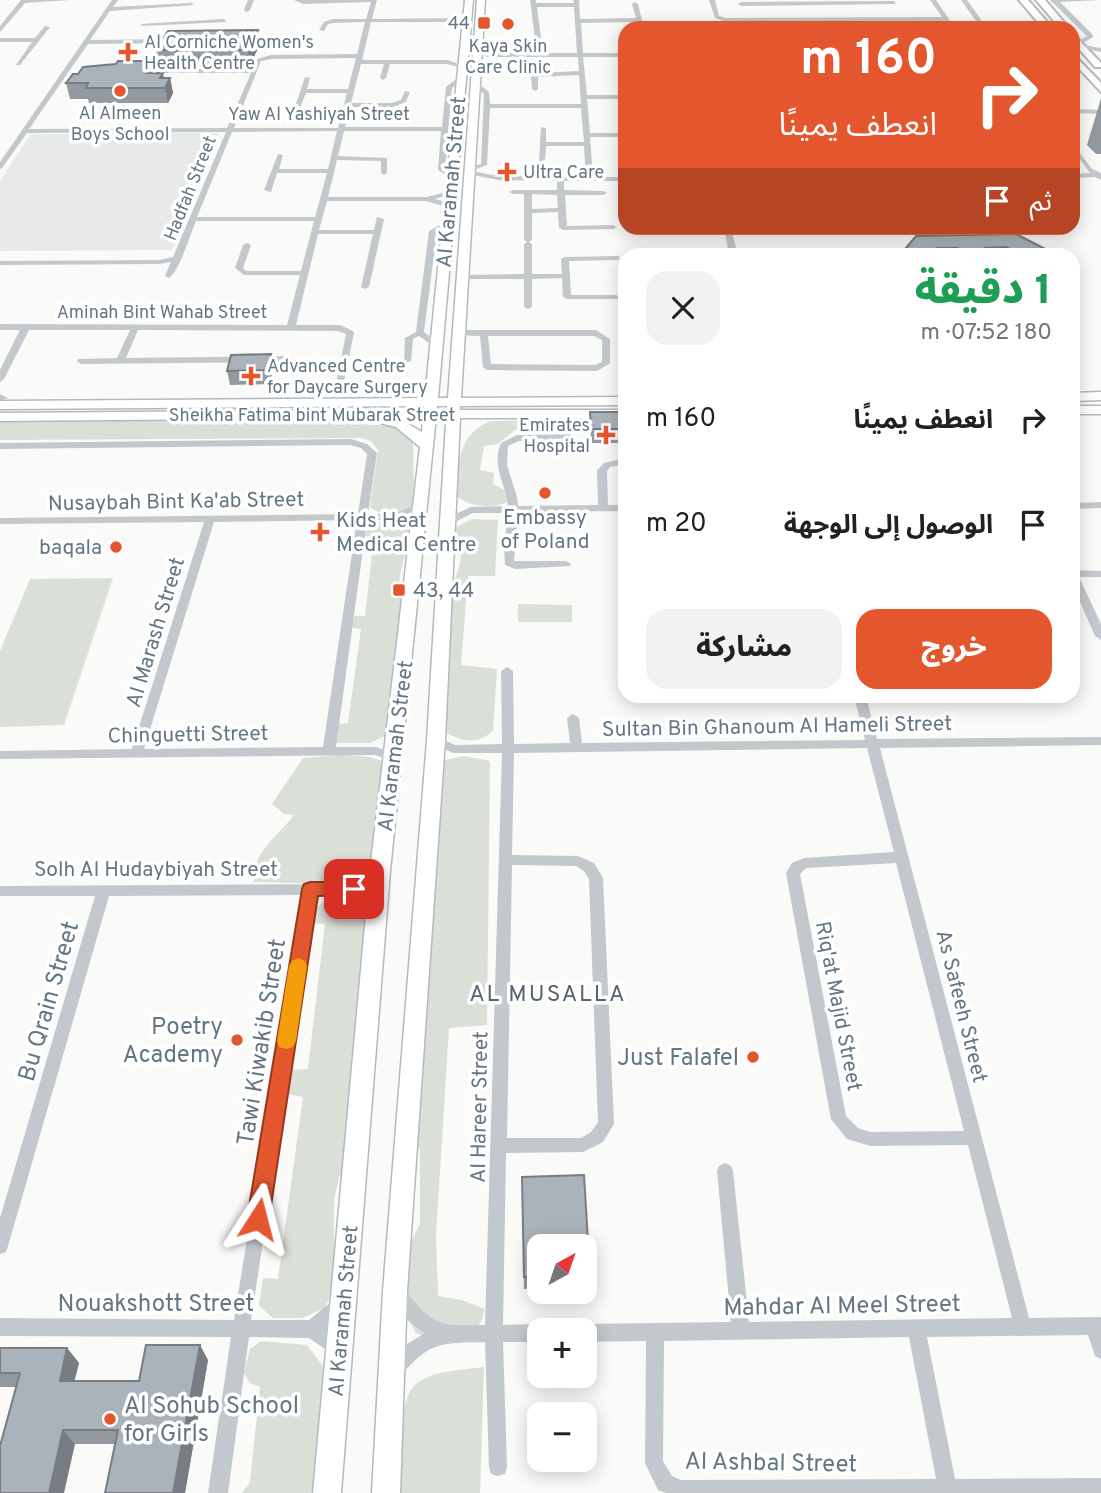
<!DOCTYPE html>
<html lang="ar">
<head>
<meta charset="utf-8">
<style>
	:root { --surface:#fff; --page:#f2f2f2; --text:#202124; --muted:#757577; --accent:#e4572e }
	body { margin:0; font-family:Overpass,"Noto Sans Arabic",sans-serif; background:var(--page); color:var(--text); direction:rtl; height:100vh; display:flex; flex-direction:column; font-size:26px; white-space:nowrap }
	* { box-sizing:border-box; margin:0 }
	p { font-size:23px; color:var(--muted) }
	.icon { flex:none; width:38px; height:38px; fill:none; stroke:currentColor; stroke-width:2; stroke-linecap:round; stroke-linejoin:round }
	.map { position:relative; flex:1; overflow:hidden; direction:ltr }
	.sheet { position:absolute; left:618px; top:248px; width:462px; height:455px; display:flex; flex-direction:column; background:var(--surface); border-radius:21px; box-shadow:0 4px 18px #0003; direction:rtl }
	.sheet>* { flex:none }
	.hud { position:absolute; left:618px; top:21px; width:462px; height:214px; border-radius:21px; box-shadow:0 4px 18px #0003; direction:rtl; background:#e4572e; color:#fff; overflow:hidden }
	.needle { width:46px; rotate:40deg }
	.fabs { position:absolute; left:527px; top:1234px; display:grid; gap:14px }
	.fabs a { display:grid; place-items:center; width:70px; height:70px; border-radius:14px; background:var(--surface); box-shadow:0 4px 18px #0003; font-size:35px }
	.pin { position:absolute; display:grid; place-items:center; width:60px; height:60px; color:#fff; margin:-30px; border-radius:14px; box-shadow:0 4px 10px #0006 }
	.me { position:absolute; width:77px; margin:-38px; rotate:9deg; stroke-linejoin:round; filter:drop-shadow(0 0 5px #0008) }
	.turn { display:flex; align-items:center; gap:24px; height:147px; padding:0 28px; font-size:32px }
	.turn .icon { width:91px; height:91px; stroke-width:2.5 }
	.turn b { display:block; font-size:49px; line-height:60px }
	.then { display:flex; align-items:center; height:66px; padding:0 28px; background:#0003; gap:14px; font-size:26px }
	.round { display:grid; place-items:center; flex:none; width:74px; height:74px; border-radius:21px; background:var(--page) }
	.head { display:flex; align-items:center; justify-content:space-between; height:119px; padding:0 28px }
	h1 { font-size:42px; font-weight:800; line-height:52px; color:#1e9e55 }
	.primary-button { display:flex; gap:14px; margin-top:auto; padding:14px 28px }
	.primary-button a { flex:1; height:80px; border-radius:21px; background:var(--accent); color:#fff; font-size:28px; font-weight:800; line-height:80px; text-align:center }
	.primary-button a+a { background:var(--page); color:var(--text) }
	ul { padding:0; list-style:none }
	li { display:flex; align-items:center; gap:21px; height:105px; padding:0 28px }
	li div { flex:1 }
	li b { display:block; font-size:26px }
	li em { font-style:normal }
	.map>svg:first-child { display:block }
</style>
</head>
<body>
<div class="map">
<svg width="1101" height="1493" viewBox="0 0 1101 1493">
	<rect width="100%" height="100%" fill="#fafaf8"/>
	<!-- built -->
	<polygon fill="#e8e9e9" points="219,133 172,250 0,251 0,181 31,134"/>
	<!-- green -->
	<g fill="#dadfd7">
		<path d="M279,418L391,426L413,437L414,494L411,507C397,512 383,518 370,507L378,450L371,441L361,438L0,440V419Z"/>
		<path d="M580,420L583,428L515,430L498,444L484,446L480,470L494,473L493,484L504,490L508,502C492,509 468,507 455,495C459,463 457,434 491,421Z"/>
		<path d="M471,519L498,520L495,576H468L461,665L497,669L493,731C476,746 461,741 443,731L451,587C456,576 461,566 461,554C460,542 454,541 457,527Z"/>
		<path d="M390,520L408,527C413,551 389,581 405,601L389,734L370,743H337L338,724L348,723L361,629L352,628L354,616H365L374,537L365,536C367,522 377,521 390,520Z"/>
		<polygon points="113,578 64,725 0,727 0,651 30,579"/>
		<polygon points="518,604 572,605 572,622 518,622"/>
		<path d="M342,755L370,757L385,762V795C368,809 375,849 373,871L343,884L254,882C253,850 277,838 294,815L284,814L272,804L303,758Z"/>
		<polygon points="464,756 490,761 487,1025 449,1028 436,1235 438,1296 462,1300 485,1309 481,1322 467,1337 432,1339 416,1333 406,1315 406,1251 420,1224 420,1150 409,1128 439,770 445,760"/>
		<path d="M357,895L375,902L349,1157C324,1196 338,1239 334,1282C333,1291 328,1300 325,1308L302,1318H273L259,1306L263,1278L278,1279L303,1097L288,1094L290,1070L308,1069L325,924L311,923L314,911L328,897Z"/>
		<polygon points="261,1341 307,1345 323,1366 313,1493 242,1493 250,1482 260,1387 250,1383 244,1373 250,1349"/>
		<path d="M484,1367L480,1493H400C401,1468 397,1401 415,1385C432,1370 463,1370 484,1367Z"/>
	</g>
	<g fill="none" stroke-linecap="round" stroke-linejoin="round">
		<!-- secondary casing -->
		<g stroke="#b3babf" stroke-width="3">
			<g id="secondary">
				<polygon points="465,0 473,0 438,398 448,398 477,0 485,0 461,398 625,397 625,405 460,406 460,410 625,410 625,418 460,418 445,740 407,1291 400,1493 372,1493 383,1291 427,740 447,406 437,406 390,871 341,1493 313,1493 370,871 420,447 396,427 361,418 0,421 0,413 380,410 385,411 385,416 405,422 422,432 424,406 0,409 0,401 425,398"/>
				<polygon points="1101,392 1101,400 1073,401 1073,393"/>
				<rect x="1073" y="406" width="28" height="8"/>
			</g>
		</g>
		<!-- primary casing -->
		<g stroke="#b5babe" stroke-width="4">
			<g id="primary">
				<polygon points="1019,0 1028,0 1048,23 1048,27 1042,27"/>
				<polygon points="1036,0 1045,0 1069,28 1060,28"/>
				<polygon points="1073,34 1101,63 1101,67 1095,67 1073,42"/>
				<polygon points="1073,54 1101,83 1101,92 1073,62"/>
			</g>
		</g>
		<!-- street -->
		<g fill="#c3c8cc" fill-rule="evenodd">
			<polygon points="21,0 70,0 25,3 0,32 0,26"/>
			<path d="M112,0H118L113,7L191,3L194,5L110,11L90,40L177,39L180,41L177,43L88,44L29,129L227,128L251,73H140L137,71L140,69H252L257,59L271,55L357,54L365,22L333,23L328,24L324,31L319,30L324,22L333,19H366L371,2L303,4L294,0H377L372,19L466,18L469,20L466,22H371L362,60H447L465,66L462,68L447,64H390L386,78L383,80L380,78L384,64H361L351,103H392L401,100L405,91L410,92L406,102L393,107H350L345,127H442L446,87L459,77L464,78L452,88L445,169L454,175V177H450L438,170L441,131H344L338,156L387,158V173L384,175L381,173V161L337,160L328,197H427L450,191L454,193L435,199L452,204L453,206L449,208L426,201H327L319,230H374L377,217L384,219L369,287L365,289L361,287L373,234H318L296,325H340L353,331L354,333L343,386L336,384L346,334L338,331L138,330L126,358L289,356L293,359L289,362L81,364L77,361L78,359L117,358L130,330H29L4,379L0,382V370L20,330H0V324L287,325L300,275H244L235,268L243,245L247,243L251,245L243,268L246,271H301L314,221H196C189,237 180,270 169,278L165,276L171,262L159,264L0,265V261L159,260L173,257L226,132L27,133L2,168L0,169V162ZM356,58L348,89H307L310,78L305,77L295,107L300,108L306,93H347L338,128H234L261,61L271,59ZM337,131L328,169H279L283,155L278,154L264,190L271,192L277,173H327L315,217H197L232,132Z"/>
			<polygon points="248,0 254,0 250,10 247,12 244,10"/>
			<path d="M530,0H536V3H574L573,0H579L580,19L636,18L632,4L635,2L638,4L644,28H638L637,22L581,23L583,53H625V57H583L587,95H625V99H587L590,133H625V137H590L593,177H625V197L621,195L620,181H564V190L603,191L607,193L603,195H565L567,226L613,225L617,227L613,229L563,230L559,228L558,212L532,213V240L529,242L532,244V274H562L561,259L565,257L619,256V260H616L569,261L571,295H616L620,297L619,299H567L563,297L562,278L532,279V307L528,309L524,307V279H463L459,277L463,275L524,274V244L527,242L524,240V194H513L509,192L513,190H557V181L498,180L468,174V172L471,171L468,169L469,168L481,164L484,94L475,86V84H479L489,92L490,104H581L579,75L538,77V89L535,91L532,89L531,77L537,73L579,71L578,57H488L476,53L479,51L488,53H577L574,7H537L541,38L538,40L535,38ZM490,108H581L584,142H546V128L541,127L539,161L542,163L545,161L546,146H584L586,177L498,176L471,171L487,165ZM532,194L557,195L558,208L532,209Z"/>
			<polygon points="709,0 715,0 719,16 726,18 942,17 930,0 936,0 955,28 949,28 944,21 726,22 715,18"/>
			<polygon points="961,0 967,0 987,28 981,28"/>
			<polygon points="1050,0 1101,0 1060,2 1093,35 1093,37 1081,44 1077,44 1077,42 1087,36"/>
			<polygon points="894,1 896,4 741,6 738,4 741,2"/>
			<polygon points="224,19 226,22 143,26 140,24"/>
			<polygon points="698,22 701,24 702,28 696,28 695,24"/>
			<polygon points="45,26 50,27 20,65 16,65 32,42 0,42 0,38 35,38"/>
			<polygon points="1082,45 1101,48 1101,52 1080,48"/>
			<polygon points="1073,109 1101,110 1101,114 1073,113"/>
			<polygon points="1073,144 1092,169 1101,173 1101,180 1095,177 1073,178 1073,174 1090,173 1073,150"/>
			<polygon points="444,223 451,225 437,232 424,332 440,344 433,346 419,336 413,339 411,361 404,363 405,338 416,332 429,231"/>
			<polygon points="724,228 731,228 738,256 730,256 729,253 631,255 627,253 631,251 728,249"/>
			<polygon points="626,229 674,229 678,231 674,233 629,233 625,231"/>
			<polygon points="764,250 770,250 772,256 764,256"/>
			<polygon points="813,253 819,253 820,256 812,256"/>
			<path d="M459,330H596L610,339V363L597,371L487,370L483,367L480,336L456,335L455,333ZM488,336H594L602,340V362L595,365L491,364Z"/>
			<polygon points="0,394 8,398 0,400"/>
			<path d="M571,434L576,437L574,439L519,441L508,446L507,465L517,497L518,506L598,505L597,470L604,463L625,458V464L610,467L607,471L608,505H625V511L518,512L514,561H566L571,564L570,566L515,569L505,565L504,547L508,513H473L451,524H443V520L471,507L508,506C506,484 491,466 501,443L517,435Z"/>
			<path d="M351,439L367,444L377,453L368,514H392L421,503L426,506L393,520H367L336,747H376L399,755L401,758L399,761L395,762L375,755L0,759V751L132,749L204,522L0,524V518L358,514L367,454L361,448L350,445L0,449V443ZM357,520L323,747L144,749L214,522Z"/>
			<polygon points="1101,502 1101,508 1073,509 1073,503"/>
			<polygon points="1073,570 1101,571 1101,577 1079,577 1101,624 1101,640 1095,636 1073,586"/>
			<path d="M507,667L513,671L514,744L570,743L567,718L573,714L579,718L582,743L865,740L854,696H866L877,739L1101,737V745L880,748L1029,1318L1101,1317V1359L1095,1356L1088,1335L927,1337L955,1479L1101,1478V1493H666L658,1490L645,1463L646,1341L584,1342V1330H576L578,1327L584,1324L731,1322L717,1171L719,1166L725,1163L731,1166L733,1171L749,1322L1012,1318L968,1145L870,1146L847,1139L831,1119L786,873L792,863L804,858L894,852L867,748L514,753L512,855L578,856L594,863L603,878L614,1124L603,1142L583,1152L506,1153L503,1325L539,1324L545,1327L547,1330H539V1342H503L507,1467L505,1474L498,1476L491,1474L489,1467L485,1342C461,1343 440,1340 420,1356C411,1363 405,1373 394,1378L388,1375L385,1369C392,1352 410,1342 425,1333C410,1323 396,1312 389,1295L392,1289L398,1286C407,1290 411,1299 418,1306C440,1330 456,1325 485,1325L502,753H453L432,743L430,740L436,736L455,745L502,744L501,671ZM896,863L964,1131L870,1132L858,1128L846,1116L800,874L806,868ZM512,865L576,866L584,871L589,879L598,1122L591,1132L581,1138H507ZM909,1337L936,1479L681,1480L672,1476L663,1461L664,1341Z"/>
			<polygon points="380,866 385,867 387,871 385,875 366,888 383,895 385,899 383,903 378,904 353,894 316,895 251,1320 309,1320 335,1299 341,1296 347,1299 350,1305 347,1311 326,1329 345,1344 348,1350 345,1356 339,1359 309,1338 249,1337 228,1493 208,1493 231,1337 0,1336 0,1318 234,1320 302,895 109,896 8,1246 6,1252 0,1254 0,1218 95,896 0,896 0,886 351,884"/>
		</g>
		<!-- secondary -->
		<use href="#secondary" fill="#fff" fill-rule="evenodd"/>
		<!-- primary -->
		<use href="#primary" fill="#fff" fill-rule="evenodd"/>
	</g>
	<!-- wall -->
	<g fill="#929a9f">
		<polygon points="260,44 250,65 159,65 156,50"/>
		<polygon points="154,61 157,73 164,78 170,78 173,93 168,103 89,103 88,99 70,99 66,83 78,74"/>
		<polygon points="1101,98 1101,154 1096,154 1087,145"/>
		<polygon points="1016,234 1053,256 899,256"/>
		<polygon points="271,354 273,368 270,384 230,385 227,371"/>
		<polygon points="590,412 623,429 622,443 591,443"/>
		<polygon points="584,1175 590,1275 589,1287 584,1287 584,1246 539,1246 539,1288 524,1289 522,1177"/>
		<polygon points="0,1348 67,1348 79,1363 74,1381 139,1381 208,1360 185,1493 105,1493 115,1444 75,1444 16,1387 0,1387"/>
	</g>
	<!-- shaded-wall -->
	<g fill="#777d82">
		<polygon points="258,30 260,44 250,65 248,50"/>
		<polygon points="154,61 157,76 151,88 147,73"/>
		<polygon points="163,73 165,86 170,78 173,93 168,103 165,88 160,78"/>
		<polygon points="271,354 273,368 270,384 267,370"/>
		<polygon points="200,1345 208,1360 185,1493 173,1493"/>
		<polygon points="67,1348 79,1363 71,1395 60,1381"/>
		<polygon points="63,1430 75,1444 64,1493 49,1493"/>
	</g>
	<!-- building -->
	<g fill="#aab3b9" stroke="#777d82" stroke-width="2">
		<polygon points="258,30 248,50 156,50 168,31"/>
		<polygon points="118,61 154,61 147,73 163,73 160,78 170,78 165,88 86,88 88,83 66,83 73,74 78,74 83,67 116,64"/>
		<polygon points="1016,234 1053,253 1047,256 1023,256 1006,247 985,248 989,256 960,256 958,248 937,248 931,256 900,255 916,236"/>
		<polygon points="271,354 267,370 227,371 231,355"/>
		<polygon points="590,412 621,412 623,429 591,429"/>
		<polygon points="584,1175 590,1275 584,1275 584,1246 539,1246 539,1276 524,1277 522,1177"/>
		<polygon points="146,1345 200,1345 173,1493 105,1493 118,1430 63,1430 49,1493 0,1493 0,1446 20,1373 0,1373 0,1348 67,1348 60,1381 139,1381"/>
	</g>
	<!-- route -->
	<polygon fill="#e4572e" stroke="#94391e" stroke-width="2" points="310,882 354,882 360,884 363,889 360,894 318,896 269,1219 266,1226 258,1229 250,1226 247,1219 302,889 304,884"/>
	<!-- slow -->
	<polygon fill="#f59e0b" points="298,958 305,961 307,966 296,1041 293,1047 286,1049 279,1047 277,1041 289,966 292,961"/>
	<!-- markers -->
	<g fill="#e4572e" stroke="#fff" stroke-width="2.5">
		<rect x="477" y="16" width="14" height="14" rx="3.5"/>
		<circle cx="508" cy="24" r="7"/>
		<path d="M124.5 41.5h7v7h7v7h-7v7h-7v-7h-7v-7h7z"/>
		<circle cx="120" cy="91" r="7"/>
		<path d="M503.5 161.5h7v7h7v7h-7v7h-7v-7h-7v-7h7z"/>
		<path d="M247.5 365.5h7v7h7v7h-7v7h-7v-7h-7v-7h7z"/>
		<path d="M602.5 424.5h7v7h7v7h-7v7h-7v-7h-7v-7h7z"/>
		<circle cx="545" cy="493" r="7"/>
		<path d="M316.5 521.5h7v7h7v7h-7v7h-7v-7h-7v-7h7z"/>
		<circle cx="116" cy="547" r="7"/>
		<rect x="392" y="583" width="14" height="14" rx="3.5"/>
		<circle cx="237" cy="1040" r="7"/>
		<circle cx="753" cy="1057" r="7"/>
		<circle cx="110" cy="1419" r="7"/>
	</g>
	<g text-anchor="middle" stroke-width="7" stroke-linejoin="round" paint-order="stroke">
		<!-- far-poi labels -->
		<g font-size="18" fill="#657683" stroke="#fff" text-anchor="start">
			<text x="470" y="29" text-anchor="end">44</text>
			<text x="144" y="48">Al Corniche Women's<tspan x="144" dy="21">Health Centre</tspan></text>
			<text x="508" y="52" text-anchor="middle">Kaya Skin<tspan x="508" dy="21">Care Clinic</tspan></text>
			<text x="120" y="119" text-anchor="middle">Al Almeen<tspan x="120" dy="21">Boys School</tspan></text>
			<text x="523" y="178">Ultra Care</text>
			<text x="267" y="372">Advanced Centre<tspan x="267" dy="21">for Daycare Surgery</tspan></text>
			<text x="590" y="431" text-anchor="end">Emirates<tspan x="590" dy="21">Hospital</tspan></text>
		</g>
		<!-- far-street labels -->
		<g font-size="18" fill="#657683" stroke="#fff">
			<text x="319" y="120">Yaw Al Yashiyah Street</text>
			<text transform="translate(190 188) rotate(-68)" y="6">Hadfah Street</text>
			<text x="162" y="318">Aminah Bint Wahab Street</text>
			<text x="312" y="421">Sheikha Fatima bint Mubarak Street</text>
		</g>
		<!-- street labels -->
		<g font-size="21" fill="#657683" stroke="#fff">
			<text transform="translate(451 182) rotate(-85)" y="7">Al Karamah Street</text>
			<text transform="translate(176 501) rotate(-1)" y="7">Nusaybah Bint Ka'ab Street</text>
			<text transform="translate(155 632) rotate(-73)" y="7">Al Marash Street</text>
			<text transform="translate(777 726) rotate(-1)" y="7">Sultan Bin Ghanoum Al Hameli Street</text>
			<text transform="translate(188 734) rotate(-1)" y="7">Chinguetti Street</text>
			<text transform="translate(395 746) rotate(-83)" y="7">Al Karamah Street</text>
			<text x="156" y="876">Solh Al Hudaybiyah Street</text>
			<text transform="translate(839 1006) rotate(79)" y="7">Riq'at Majid Street</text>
			<text transform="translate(962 1006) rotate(76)" y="7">As Safeeh Street</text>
			<text transform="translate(479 1107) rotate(-89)" y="7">Al Hareer Street</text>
			<text transform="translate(343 1311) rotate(-85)" y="7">Al Karamah Street</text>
		</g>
		<!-- poi labels -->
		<g font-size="21" fill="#657683" stroke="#fff" text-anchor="start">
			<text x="545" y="524" text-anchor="middle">Embassy<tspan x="545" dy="24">of Poland</tspan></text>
			<text x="336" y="527">Kids Heat<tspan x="336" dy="24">Medical Centre</tspan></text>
			<text x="102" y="554" text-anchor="end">baqala</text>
			<text x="413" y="597">43, 44</text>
		</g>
		<!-- neighbourhood labels -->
		<g font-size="23" letter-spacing="2" fill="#57646e" stroke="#fff">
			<text x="548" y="1001">AL MUSALLA</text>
		</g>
		<!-- near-street labels -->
		<g font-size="24" fill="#657683" stroke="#fff">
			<text transform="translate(48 1001) rotate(-74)" y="8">Bu Qrain Street</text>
			<text transform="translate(261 1042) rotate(-81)" y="8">Tawi Kiwakib Street</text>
			<text x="156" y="1311">Nouakshott Street</text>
			<text transform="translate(842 1305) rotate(-1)" y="8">Mahdar Al Meel Street</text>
			<text transform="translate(771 1462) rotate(1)" y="8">Al Ashbal Street</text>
		</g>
		<!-- near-poi labels -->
		<g font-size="24" fill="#657683" stroke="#fff" text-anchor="end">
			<text x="223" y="1034">Poetry<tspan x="223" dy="28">Academy</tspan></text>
			<text x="739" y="1065">Just Falafel</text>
			<text x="124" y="1413" text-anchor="start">Al Sohub School<tspan x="124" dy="28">for Girls</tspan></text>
		</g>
	</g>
</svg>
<div class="fabs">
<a><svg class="needle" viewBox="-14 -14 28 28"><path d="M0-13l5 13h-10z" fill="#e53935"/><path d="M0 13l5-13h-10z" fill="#757577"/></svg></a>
<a>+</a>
<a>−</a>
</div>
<div class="pin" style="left:354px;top:889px;background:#d93025"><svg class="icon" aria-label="arrive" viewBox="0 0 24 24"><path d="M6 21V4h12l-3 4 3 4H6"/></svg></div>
<svg class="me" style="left:258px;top:1219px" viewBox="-20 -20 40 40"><path d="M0-17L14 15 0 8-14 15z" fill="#e4572e" stroke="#fff" stroke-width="4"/></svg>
<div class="hud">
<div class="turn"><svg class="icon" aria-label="right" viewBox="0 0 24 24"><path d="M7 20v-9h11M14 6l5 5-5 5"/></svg><div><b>160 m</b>انعطف يمينًا</div></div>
<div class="then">ثم<svg class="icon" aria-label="arrive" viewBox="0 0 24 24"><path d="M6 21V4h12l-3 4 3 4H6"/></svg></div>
</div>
<section class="sheet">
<div class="head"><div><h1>1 دقيقة</h1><p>180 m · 07:52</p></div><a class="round"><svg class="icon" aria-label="close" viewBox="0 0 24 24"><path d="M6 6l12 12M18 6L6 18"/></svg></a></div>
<ul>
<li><svg class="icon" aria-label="right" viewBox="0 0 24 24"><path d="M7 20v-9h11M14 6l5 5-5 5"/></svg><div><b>انعطف يمينًا</b></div><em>160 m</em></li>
<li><svg class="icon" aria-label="arrive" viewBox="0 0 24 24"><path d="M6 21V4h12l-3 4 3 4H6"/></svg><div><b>الوصول إلى الوجهة</b></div><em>20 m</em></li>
</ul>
<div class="primary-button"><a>خروج</a><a>مشاركة</a></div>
</section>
</div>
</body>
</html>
